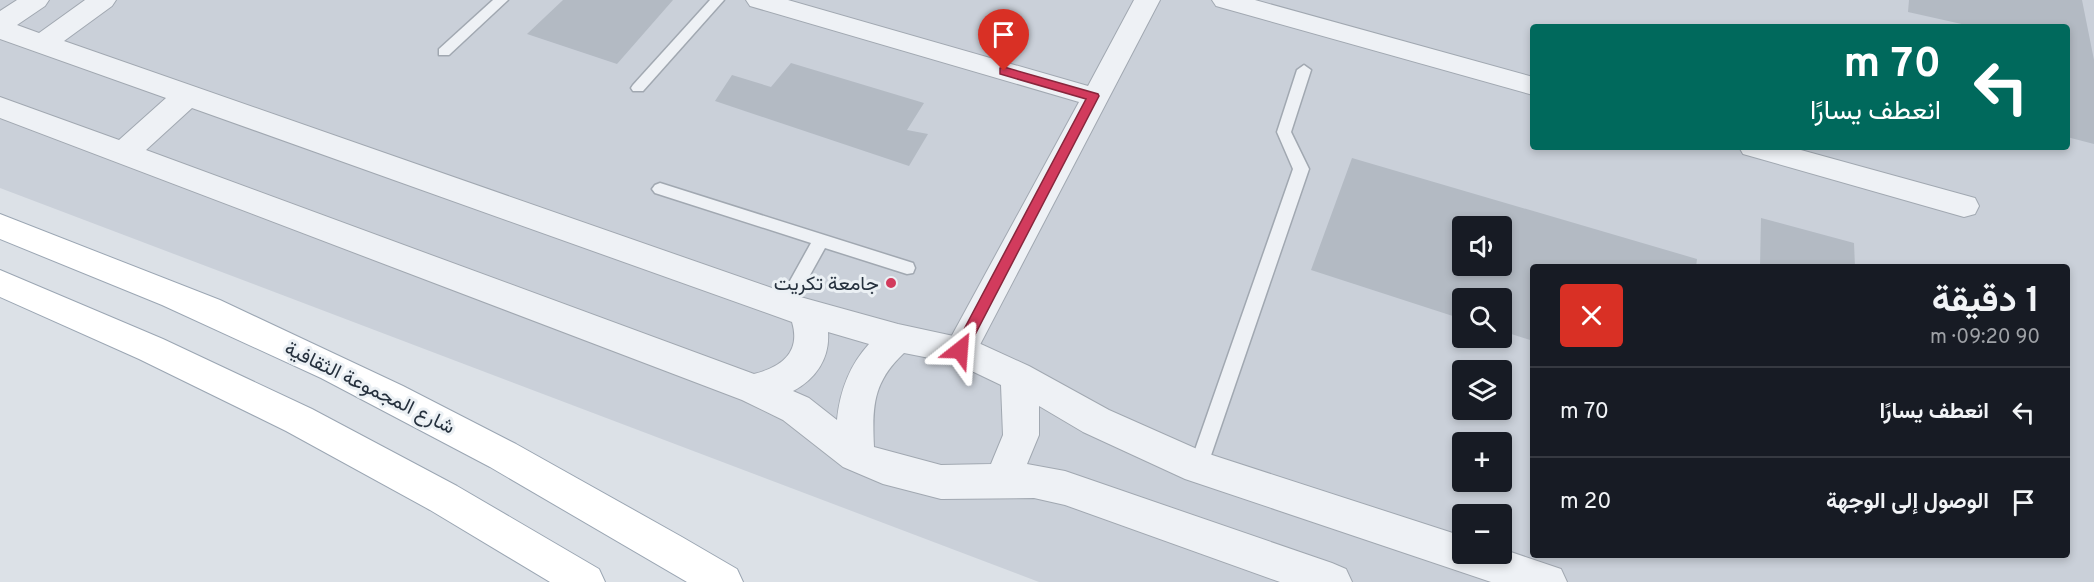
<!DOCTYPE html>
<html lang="ar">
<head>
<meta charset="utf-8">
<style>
	:root { --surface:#171b24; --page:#242831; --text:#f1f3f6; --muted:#9ea1a6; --line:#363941 }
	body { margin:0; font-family:Overpass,Vazirmatn,sans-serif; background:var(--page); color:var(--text); direction:rtl; height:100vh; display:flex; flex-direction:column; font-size:22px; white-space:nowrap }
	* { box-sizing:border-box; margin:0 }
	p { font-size:20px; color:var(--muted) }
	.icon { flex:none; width:33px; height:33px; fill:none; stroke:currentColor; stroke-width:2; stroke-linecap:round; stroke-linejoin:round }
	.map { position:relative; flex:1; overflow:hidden; direction:ltr }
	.details { position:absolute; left:1530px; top:264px; width:540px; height:294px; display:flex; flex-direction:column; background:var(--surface); border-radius:6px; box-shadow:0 3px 9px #0003; direction:rtl }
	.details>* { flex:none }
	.hud { position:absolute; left:1530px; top:24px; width:540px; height:126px; border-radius:6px; box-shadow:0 3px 9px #0003; direction:rtl; background:#00695c; color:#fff; overflow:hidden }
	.fabs { position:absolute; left:1452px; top:216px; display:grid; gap:12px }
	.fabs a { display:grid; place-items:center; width:60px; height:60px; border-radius:6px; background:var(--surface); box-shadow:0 3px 9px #0003; font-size:30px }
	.pin { position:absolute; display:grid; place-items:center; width:51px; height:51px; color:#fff; margin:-62px -26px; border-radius:50% 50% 50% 0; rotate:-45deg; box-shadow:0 0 6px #0007 }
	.pin .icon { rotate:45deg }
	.me { position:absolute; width:66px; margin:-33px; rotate:28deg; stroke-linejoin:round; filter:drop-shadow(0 0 4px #0008) }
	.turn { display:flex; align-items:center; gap:21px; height:126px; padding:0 30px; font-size:27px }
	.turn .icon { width:78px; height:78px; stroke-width:2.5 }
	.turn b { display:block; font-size:42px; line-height:51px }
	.round { display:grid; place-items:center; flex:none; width:63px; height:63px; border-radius:6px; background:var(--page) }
	.summary { display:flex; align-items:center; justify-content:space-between; height:102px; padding:0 30px }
	h1 { font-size:36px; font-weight:700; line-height:45px }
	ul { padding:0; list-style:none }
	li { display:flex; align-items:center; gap:18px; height:90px; padding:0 30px; border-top:2px solid var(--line) }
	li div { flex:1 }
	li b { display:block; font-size:22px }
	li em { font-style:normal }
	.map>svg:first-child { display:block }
</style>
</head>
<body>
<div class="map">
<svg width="2094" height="582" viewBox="0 0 2094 582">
	<rect width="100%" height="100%" fill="#dce1e7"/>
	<!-- built -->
	<path fill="#cad0d9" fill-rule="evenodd" d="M0,0H2094V582H1039L0,188ZM1533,27H2067V147H1533ZM1462,226H1502V266H1462ZM1533,267H2067V555H1533ZM1462,298H1502V338H1462ZM1462,370H1502V410H1462ZM1462,442H1502V482H1462ZM1462,514H1502V554H1462Z"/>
	<!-- building -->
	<g fill="#b3bac3" fill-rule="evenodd">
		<polygon points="563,0 673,0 617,64 527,34"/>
		<polygon points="1909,0 2082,0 2094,60 2094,144 2067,137 2067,27 1975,27 1908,12"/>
		<polygon points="791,63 924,103 907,130 928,134 909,166 715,101 732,75 771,87"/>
		<path d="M1352,158L1697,259L1696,267H1533V341L1502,331V298H1462V319L1311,270ZM1462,226H1502V266H1462Z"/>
		<polygon points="1761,218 1854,243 1855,267 1760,267"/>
	</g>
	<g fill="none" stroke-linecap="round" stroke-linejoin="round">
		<!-- service casing -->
		<g stroke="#a1a8b1" stroke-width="3">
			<g id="service">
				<polygon points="493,0 508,0 449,55 439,55 439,49"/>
				<polygon points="710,0 724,0 643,91 633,91 631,88 633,85"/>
				<polygon points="1304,65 1311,70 1291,132 1309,169 1207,467 1205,473 1198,475 1191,473 1189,467 1293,169 1277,132 1297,70"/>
				<polygon points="660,183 913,263 915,268 913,273 907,274 825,248 790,311 778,311 776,306 811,243 655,193 652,189 655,185"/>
			</g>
		</g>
		<!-- minor casing -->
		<g stroke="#a1a8b1" stroke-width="2">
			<g id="minor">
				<polygon points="746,0 788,0 1088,86 1134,0 1160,0 972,360 960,364 948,360 944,350 1079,102 750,6"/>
				<polygon points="1212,0 1255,0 1533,77 1533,95 1216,6"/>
				<polygon points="1739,147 1790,147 1975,198 1979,206 1975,214 1964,217 1743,154"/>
			</g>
		</g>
		<!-- tertiary casing -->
		<g stroke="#a1a8b1" stroke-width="2">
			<path id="tertiary" d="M17,0H49L45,6L17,25L39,33L85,0H116L112,6L64,41L786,293L898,324L972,340L1029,366L1109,410L1206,453L1462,536V554H1502V549L1561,569L1567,582H1491L1185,479L1083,432L1039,406V435L1027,464L1065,471L1332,563L1346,569L1352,582H1280L1065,505L1034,498L941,499L883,484L843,467L783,420L742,400L0,118V97L119,140L166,98L0,39V11ZM192,108L792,322C801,352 782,367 754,374L146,150ZM828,332L869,344C849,366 840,391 837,420L809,398L793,391C816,379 830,358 828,332ZM904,353L955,363L1001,385L1003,435L991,464L941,465L874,447C872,406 873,382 904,353Z"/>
		</g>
		<!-- primary casing -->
		<g stroke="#9ba6b3" stroke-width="2">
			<g id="primary">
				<polygon points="0,214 220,300 403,386 516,444 682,537 737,569 743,582 687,582 490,467 321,378 162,305 0,239"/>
				<polygon points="0,270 163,339 312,409 457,486 599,569 605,582 550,582 430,510 286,431 139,359 0,297"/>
			</g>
		</g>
		<!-- service -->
		<use href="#service" fill="#eef1f5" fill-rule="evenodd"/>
		<!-- minor -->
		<use href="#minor" fill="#eef1f5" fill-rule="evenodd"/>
		<!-- tertiary -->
		<use href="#tertiary" fill="#eef1f5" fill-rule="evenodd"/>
		<!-- primary -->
		<use href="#primary" fill="#fff" fill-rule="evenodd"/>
	</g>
	<!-- route -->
	<polygon fill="#d23b5d" stroke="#88263c" stroke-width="1.5" points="1004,67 1098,94 1099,96 965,354 960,356 953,350 1086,99 1000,74 1000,68"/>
	<!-- markers -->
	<circle fill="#d23b5d" stroke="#ebf0f4" stroke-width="2" cx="891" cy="283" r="6"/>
	<g text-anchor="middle" stroke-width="6" stroke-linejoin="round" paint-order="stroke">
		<!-- poi labels -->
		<g font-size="20" fill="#25303d" stroke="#ebf0f4" text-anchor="end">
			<text x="879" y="290">جامعة تكريت</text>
		</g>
		<!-- street labels -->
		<g font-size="20" fill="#25303d" stroke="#ebf0f4">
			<text transform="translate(370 387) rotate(26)" y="7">شارع المجموعة الثقافية</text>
		</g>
	</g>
</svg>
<div class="fabs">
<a><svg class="icon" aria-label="sound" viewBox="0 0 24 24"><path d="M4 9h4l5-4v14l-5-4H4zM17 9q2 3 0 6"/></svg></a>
<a><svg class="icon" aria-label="search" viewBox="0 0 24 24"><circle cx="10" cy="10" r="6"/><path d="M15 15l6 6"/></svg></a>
<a><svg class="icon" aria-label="layers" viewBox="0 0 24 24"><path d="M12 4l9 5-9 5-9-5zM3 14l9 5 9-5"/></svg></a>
<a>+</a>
<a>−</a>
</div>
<div class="pin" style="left:1004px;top:71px;background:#d93025"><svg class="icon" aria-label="arrive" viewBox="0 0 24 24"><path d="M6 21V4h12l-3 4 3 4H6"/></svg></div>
<svg class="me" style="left:960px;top:350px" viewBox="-20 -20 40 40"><path d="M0-17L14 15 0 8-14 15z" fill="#d23b5d" stroke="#fff" stroke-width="4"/></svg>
<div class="hud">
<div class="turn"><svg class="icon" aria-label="left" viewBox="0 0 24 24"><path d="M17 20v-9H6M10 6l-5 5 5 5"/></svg><div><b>70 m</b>انعطف يسارًا</div></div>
</div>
<section class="details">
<div class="summary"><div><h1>1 دقيقة</h1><p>90 m · 09:20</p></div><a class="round" style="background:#d93025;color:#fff"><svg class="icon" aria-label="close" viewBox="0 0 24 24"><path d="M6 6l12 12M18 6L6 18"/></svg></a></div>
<ul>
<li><svg class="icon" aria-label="left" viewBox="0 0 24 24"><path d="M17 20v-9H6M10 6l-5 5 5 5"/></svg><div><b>انعطف يسارًا</b></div><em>70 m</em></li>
<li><svg class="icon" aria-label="arrive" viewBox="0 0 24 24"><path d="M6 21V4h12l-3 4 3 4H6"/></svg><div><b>الوصول إلى الوجهة</b></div><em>20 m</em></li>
</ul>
</section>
</div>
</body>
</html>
